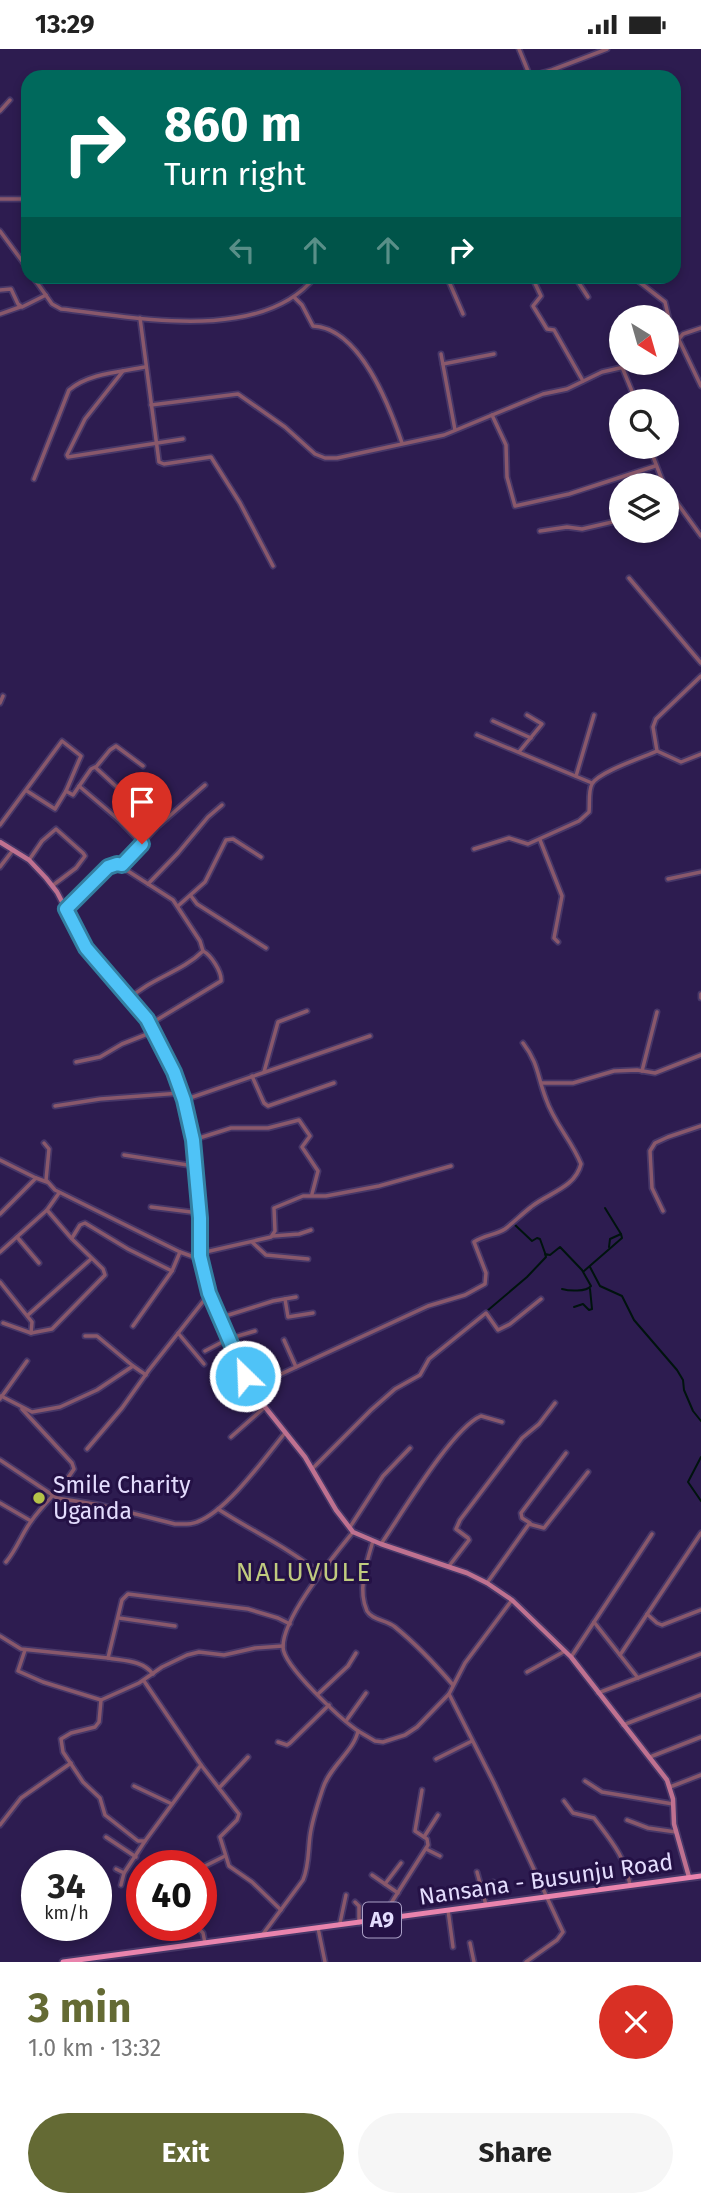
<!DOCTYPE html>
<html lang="en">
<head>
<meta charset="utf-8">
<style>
	:root { --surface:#fff; --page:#f6f6f6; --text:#222; --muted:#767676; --accent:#646a34 }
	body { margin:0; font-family:"Fira Sans",sans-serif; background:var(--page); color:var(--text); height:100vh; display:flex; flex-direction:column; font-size:26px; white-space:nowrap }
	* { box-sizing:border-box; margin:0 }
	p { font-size:23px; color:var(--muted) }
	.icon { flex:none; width:38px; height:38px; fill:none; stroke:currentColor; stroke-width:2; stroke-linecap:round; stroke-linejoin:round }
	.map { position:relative; height:1913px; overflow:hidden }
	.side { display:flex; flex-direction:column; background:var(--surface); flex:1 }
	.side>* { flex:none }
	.top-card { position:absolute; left:21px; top:21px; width:660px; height:214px; border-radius:21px; box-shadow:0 4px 10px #0003; background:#00695c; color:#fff; overflow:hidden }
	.needle { width:46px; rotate:143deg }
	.controls { position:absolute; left:609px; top:256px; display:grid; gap:14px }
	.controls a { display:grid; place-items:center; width:70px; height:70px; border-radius:50%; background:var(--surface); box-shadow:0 4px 10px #0003; font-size:35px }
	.speed { position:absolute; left:21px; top:1801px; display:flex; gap:14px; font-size:35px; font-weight:700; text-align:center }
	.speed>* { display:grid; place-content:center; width:91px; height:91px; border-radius:50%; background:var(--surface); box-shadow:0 4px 10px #0003; line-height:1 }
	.speed small { font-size:18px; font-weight:400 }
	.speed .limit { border:10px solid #d22; background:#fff; color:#111 }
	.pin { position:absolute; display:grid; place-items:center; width:60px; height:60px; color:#fff; margin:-72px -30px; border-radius:50% 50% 50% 0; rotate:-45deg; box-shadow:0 0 7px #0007 }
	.pin .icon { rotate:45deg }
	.me { position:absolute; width:77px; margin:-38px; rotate:336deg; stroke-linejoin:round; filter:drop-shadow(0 0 5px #0008) }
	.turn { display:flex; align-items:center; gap:24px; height:147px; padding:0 28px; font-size:32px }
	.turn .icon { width:91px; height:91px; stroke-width:2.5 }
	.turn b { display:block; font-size:49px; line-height:60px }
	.lanes { display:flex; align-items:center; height:66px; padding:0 28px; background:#0003; justify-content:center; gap:35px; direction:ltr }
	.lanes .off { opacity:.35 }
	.round { display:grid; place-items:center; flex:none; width:74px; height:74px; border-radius:37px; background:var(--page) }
	.summary { display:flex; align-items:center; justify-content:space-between; height:119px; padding:0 28px }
	h1 { font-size:42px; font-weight:700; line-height:52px; color:var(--accent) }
	.action { display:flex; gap:14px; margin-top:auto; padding:14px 28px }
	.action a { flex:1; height:80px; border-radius:42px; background:var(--accent); color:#fff; font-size:28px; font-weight:700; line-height:80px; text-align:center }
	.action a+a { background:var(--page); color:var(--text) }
	.status { display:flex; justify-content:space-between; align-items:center; height:49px; padding:0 35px; background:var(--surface); direction:ltr }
	.status svg { height:19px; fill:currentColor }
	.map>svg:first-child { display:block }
</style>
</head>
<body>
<div class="status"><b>13:29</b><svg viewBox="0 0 49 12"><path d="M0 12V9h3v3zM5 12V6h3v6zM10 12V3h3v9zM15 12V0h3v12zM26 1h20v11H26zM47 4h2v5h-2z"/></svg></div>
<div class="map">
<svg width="701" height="1913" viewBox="0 0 701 1913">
	<rect width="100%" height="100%" fill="#2d1c50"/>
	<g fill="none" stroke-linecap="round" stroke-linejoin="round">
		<!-- stream -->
		<g stroke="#00130e" stroke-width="2">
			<polyline points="605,1159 621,1185 610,1190 609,1198"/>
			<polyline points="514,1175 532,1192 537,1189 540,1190 545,1204"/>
			<polyline points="590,1218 600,1237 622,1247 634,1271 677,1321 683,1331 684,1341 693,1362 701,1372"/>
			<polyline points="584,1222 622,1189 621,1185"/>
			<polyline points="574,1258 583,1255 589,1261 592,1260 590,1240"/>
			<path d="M487,1262L527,1228L546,1208L545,1205L550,1206L560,1198L582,1221L591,1237C586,1243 569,1242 562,1240"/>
			<polyline points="701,1408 688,1433 701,1452"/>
		</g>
		<!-- street casing -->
		<g stroke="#473768" stroke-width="7">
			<g id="street">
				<polyline points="519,0 530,27"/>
				<polyline points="527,28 552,21 607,0"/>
				<polyline points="0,62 10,51"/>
				<polyline points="0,150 28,150"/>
				<polyline points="0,182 28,220"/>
				<path d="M33,228L52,255L61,260C135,268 261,295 315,228"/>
				<polyline points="447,228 463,265"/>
				<polyline points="532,228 541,247 533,257 547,280 554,281 583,332"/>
				<polyline points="575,228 588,248"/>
				<polyline points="633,228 665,253 669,270 701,337"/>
				<polyline points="0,241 11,240 18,255 22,258 46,246"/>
				<path d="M294,248L302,256L313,277C360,279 389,356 402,394"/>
				<polyline points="0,265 20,258"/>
				<polyline points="140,269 159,413 164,415 211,408 240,454 273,517"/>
				<polyline points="667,304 683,285 701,279"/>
				<polyline points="441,305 455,381"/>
				<polyline points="443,315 494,305"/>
				<polyline points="622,318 636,352"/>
				<polyline points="123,322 85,370 67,406 68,408 183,390"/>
				<polyline points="151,356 238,345 285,378 315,405 325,409 337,409 444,386 543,345 567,340 602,323 646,313"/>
				<polyline points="492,366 506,396 507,428 515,457 569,445 655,417"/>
				<polyline points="649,397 664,436"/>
				<path d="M34,430L69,341C89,324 120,323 145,318"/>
				<polyline points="667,440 701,487"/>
				<polyline points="667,459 677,456"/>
				<polyline points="540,482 567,478 582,480 621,471"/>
				<polyline points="629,529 701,614"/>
				<polyline points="0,654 3,647"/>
				<polyline points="493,672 531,689"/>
				<polyline points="477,686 592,734"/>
				<polyline points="657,702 653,678 656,670 701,627"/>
				<polyline points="657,702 681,713 701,705"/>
				<polyline points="519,703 542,675 527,666"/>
				<polyline points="96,718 110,701 116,697 143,717"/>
				<polyline points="576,727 594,666"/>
				<polyline points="79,737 118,770"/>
				<polyline points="27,742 55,760 66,742 73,746 91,720 95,718 133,753 118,770 142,795"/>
				<polyline points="0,776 62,692 81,707 66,742"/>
				<polyline points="540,791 562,847 554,889 558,893"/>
				<path d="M474,800L509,789L528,795L579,772L589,763C590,755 588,742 592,735C598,723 644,708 657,702"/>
				<polyline points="29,811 42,792 56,780 83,804 85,807 76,819 52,837"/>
				<polyline points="122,816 158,777 205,736"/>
				<polyline points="0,818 13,801"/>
				<polyline points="668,830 701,823"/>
				<polyline points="148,835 178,804 208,768 222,756"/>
				<polyline points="191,847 197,855 266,899"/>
				<polyline points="178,857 205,833 226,791 233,790 261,808"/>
				<path d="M66,860L108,818L117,815L173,851L200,892L203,902C182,923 151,929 129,950"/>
				<polyline points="701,945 701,949"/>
				<path d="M150,975L221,932C222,923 211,906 203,902"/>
				<polyline points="76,1013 100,1008 122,995 155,982"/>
				<polyline points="642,1022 657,963"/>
				<polyline points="264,1023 278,973 307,962"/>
				<polyline points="252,1027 264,1054 268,1057 334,1034"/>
				<polyline points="542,1034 573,1034 614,1022 637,1021 655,1024 701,1006"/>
				<polyline points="184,1051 370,987"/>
				<polyline points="55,1057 100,1050 181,1044"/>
				<polyline points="193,1091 231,1079 268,1079 299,1071 310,1087 302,1098 318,1122 312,1145"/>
				<polyline points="44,1094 49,1100 46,1131 55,1141 180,1203 191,1207 200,1207"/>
				<polyline points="124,1106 194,1117"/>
				<polyline points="0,1111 36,1129"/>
				<polyline points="151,1158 199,1164"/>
				<polyline points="663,1162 652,1139 650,1102 655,1094 668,1088 701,1077"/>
				<polyline points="0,1165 36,1129 47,1133"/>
				<polyline points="273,1187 299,1185 311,1181"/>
				<polyline points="17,1188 39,1214"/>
				<polyline points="72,1189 80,1176 85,1174 128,1200 172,1222 180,1203"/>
				<polyline points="252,1193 266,1206 308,1210"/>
				<polyline points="0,1203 47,1161 59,1144"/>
				<polyline points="201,1204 271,1188 275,1182 274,1159 303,1147 326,1147 379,1137 451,1117"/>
				<polyline points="0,1233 32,1273 31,1284"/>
				<polyline points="285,1250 288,1268 313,1264"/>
				<polyline points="28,1266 91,1210"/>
				<polyline points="219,1269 273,1252 296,1248"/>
				<polyline points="3,1274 31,1284 52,1280 105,1226 103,1220 72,1190 47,1161"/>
				<polyline points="133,1277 172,1222"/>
				<polyline points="178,1284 204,1315"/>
				<polyline points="85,1287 97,1287 133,1317"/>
				<polyline points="284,1291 296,1318"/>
				<polyline points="205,1302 228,1290 255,1282"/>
				<path d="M253,1338L428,1257L465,1246L485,1235L486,1224L474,1193C483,1186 496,1186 505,1180C514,1173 522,1165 531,1158C548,1144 575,1139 581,1115C572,1092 554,1074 546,1050C537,1027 539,1015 523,994"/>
				<polyline points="2,1347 27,1312"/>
				<polyline points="0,1350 1,1347 32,1363 60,1358 97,1341 133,1317 146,1326"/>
				<polyline points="231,1388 265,1358"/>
				<polyline points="87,1400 122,1359 149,1321 209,1245"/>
				<path d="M0,1411L57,1449L100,1456L175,1475C183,1475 190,1476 197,1473C227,1462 264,1410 285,1384"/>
				<polyline points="313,1419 371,1361 395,1340 420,1326 429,1310 486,1264 498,1281 510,1275 541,1250"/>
				<polyline points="0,1454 31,1472"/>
				<path d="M218,1460C252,1482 289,1499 319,1524"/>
				<polyline points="530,1474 522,1469 521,1464 566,1404"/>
				<polyline points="350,1478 383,1427 410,1399"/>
				<path d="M373,1492C367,1512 357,1541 367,1562C372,1571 386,1571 395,1578C416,1595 435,1615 453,1636"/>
				<path d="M381,1495C401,1466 452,1379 481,1367L502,1373"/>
				<path d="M6,1513C17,1500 22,1484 32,1471C45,1453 62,1439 74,1420L72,1414L22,1360"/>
				<polyline points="449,1517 469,1491 468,1489 456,1480 460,1471 522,1389 539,1375 555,1354"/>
				<polyline points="487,1534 529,1475 544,1479 588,1423"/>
				<polyline points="647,1565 657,1574 662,1576 701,1561"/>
				<polyline points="119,1569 175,1577"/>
				<polyline points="594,1573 638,1629"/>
				<polyline points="0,1587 21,1600 108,1609 122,1551 128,1545 248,1560 278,1569 290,1575"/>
				<polyline points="25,1601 18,1622 43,1633 101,1651"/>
				<polyline points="620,1606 701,1484"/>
				<polyline points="571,1608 652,1485"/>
				<path d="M108,1609C124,1612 142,1611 153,1625"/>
				<polyline points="527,1623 565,1602"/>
				<polyline points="144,1632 201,1716 239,1765 237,1771 220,1788 229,1817 252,1833 281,1861"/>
				<polyline points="598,1644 701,1605"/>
				<polyline points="318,1645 348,1617 356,1604"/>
				<polyline points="449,1645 494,1734 563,1883 557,1891 526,1913"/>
				<polyline points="346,1672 366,1644"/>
				<polyline points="623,1676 701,1646"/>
				<polyline points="358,1682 375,1692 383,1693 405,1686 417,1678 449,1645 465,1614 512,1551"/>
				<polyline points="278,1693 287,1696 290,1694 329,1656"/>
				<polyline points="650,1708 701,1688"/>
				<polyline points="436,1710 472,1692"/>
				<polyline points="585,1732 602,1743 673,1755"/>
				<polyline points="134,1737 172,1755"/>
				<polyline points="670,1738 701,1726"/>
				<polyline points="219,1739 248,1708"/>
				<path d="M564,1752L573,1764L594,1769C611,1792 625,1807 630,1836"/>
				<polyline points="627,1771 648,1779 676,1783"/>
				<polyline points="0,1776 21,1749 71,1714"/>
				<polyline points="106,1788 136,1808"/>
				<polyline points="424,1788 438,1766"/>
				<polyline points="145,1792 138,1792 105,1766 100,1749 83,1733 63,1703 61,1690 71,1684 95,1678 99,1673 101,1651 139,1634 162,1618 187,1606 199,1603 224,1606 255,1599 283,1597"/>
				<polyline points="426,1800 440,1807"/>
				<polyline points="201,1819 225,1807"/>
				<polyline points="116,1820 124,1824"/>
				<polyline points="477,1823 486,1856"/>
				<polyline points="372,1826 398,1844"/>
				<polyline points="385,1835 401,1814"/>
				<polyline points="121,1836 124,1824 145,1792 201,1716"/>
				<polyline points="481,1837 493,1833"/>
				<polyline points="355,1853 359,1857 359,1874"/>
				<polyline points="448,1861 453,1898"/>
				<polyline points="388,1870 388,1859 428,1796 427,1790 415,1782 422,1741"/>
				<polyline points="340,1874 346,1846"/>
				<polyline points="195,1876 203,1884 205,1894"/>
				<polyline points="318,1879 325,1913"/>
				<path d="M263,1885L303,1831C309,1817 308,1802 310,1787C312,1771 318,1754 323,1739C330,1717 354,1702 358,1682C341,1670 283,1617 283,1598C283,1567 334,1507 353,1483"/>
				<polyline points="470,1894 474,1913"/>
			</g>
		</g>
		<!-- secondary casing -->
		<g stroke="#473768" stroke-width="8">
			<polyline id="secondary" points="0,793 29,811 46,829 57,843 86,899 147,970 155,982 174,1023 184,1051 193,1091 200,1169 200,1207 209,1245 245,1327 265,1358 305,1408 336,1461 353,1483 381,1495 467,1524 487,1534 512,1551 571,1608 667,1731 673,1750 674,1775 689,1828"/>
		</g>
		<!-- primary casing -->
		<g stroke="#473768" stroke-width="9">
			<polyline id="primary" points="63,1913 701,1827"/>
		</g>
		<!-- street -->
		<use href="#street" stroke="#89586b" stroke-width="3.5"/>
		<!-- secondary -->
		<use href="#secondary" stroke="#bf7190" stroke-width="4.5"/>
		<!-- primary -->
		<use href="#primary" stroke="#e984ad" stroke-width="5"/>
	</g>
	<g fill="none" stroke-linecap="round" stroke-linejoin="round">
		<!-- route casing -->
		<g stroke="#337fa1" stroke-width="18">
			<polyline id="route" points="142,795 122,816 117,815 108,818 66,860 86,899 147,970 174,1023 184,1051 193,1091 200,1169 200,1207 209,1244 245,1327"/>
		</g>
		<!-- route -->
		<use href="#route" stroke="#4fc3f7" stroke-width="12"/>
	</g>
	<!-- markers -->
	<circle fill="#b5c249" stroke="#241145" stroke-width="2.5" cx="39" cy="1449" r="7"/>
	<g text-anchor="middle" stroke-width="6" stroke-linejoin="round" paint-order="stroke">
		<!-- shield labels -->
		<rect fill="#241145" stroke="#aaa0c6" stroke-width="2" x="363" y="1853.5" width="38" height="35" rx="5"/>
		<g font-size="21" font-weight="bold" fill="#e4ddfe">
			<text x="382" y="1878">A9</text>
		</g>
		<!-- poi labels -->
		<g font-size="23" fill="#e4ddfe" stroke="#241145" text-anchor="start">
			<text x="53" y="1444">Smile Charity<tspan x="53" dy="26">Uganda</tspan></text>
		</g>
		<!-- street labels -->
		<g font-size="23" fill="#e4ddfe" stroke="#241145">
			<text transform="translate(546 1830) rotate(-8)" y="8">Nansana - Busunju Road</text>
		</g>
		<!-- quarter labels -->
		<g font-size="26" letter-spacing="2" fill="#c1cb7f" stroke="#241145">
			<text x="304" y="1532">NALUVULE</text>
		</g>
	</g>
</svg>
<div class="controls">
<a><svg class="needle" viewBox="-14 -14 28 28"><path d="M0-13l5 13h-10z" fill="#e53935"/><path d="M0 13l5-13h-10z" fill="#767676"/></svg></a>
<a><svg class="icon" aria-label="search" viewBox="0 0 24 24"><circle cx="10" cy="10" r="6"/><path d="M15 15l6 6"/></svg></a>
<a><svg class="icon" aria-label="layers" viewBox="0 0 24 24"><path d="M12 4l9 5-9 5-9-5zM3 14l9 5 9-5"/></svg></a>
</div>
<div class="speed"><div>34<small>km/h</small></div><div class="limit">40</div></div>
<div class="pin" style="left:142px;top:795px;background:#d93025"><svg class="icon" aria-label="arrive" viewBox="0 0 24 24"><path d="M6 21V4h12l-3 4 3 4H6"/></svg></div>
<svg class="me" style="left:245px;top:1327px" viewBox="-20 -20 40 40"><circle r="17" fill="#4fc3f7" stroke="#fff" stroke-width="3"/><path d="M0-11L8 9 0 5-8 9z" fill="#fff"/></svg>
<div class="top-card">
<div class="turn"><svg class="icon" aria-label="right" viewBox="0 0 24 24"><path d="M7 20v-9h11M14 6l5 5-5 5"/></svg><div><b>860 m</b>Turn right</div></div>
<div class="lanes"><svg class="icon off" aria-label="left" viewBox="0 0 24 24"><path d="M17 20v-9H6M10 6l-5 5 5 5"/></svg><svg class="icon off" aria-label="ahead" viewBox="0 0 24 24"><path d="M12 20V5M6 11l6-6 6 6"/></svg><svg class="icon off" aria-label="ahead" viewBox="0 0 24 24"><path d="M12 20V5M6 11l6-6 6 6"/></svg><svg class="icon" aria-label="right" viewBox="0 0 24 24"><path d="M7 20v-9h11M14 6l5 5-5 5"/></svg></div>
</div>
</div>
<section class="side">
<div class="summary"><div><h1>3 min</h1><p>1.0 km · 13:32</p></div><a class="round" style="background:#d93025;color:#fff"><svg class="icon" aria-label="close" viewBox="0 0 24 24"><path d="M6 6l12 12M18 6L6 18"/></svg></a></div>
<div class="action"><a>Exit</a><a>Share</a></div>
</section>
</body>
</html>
